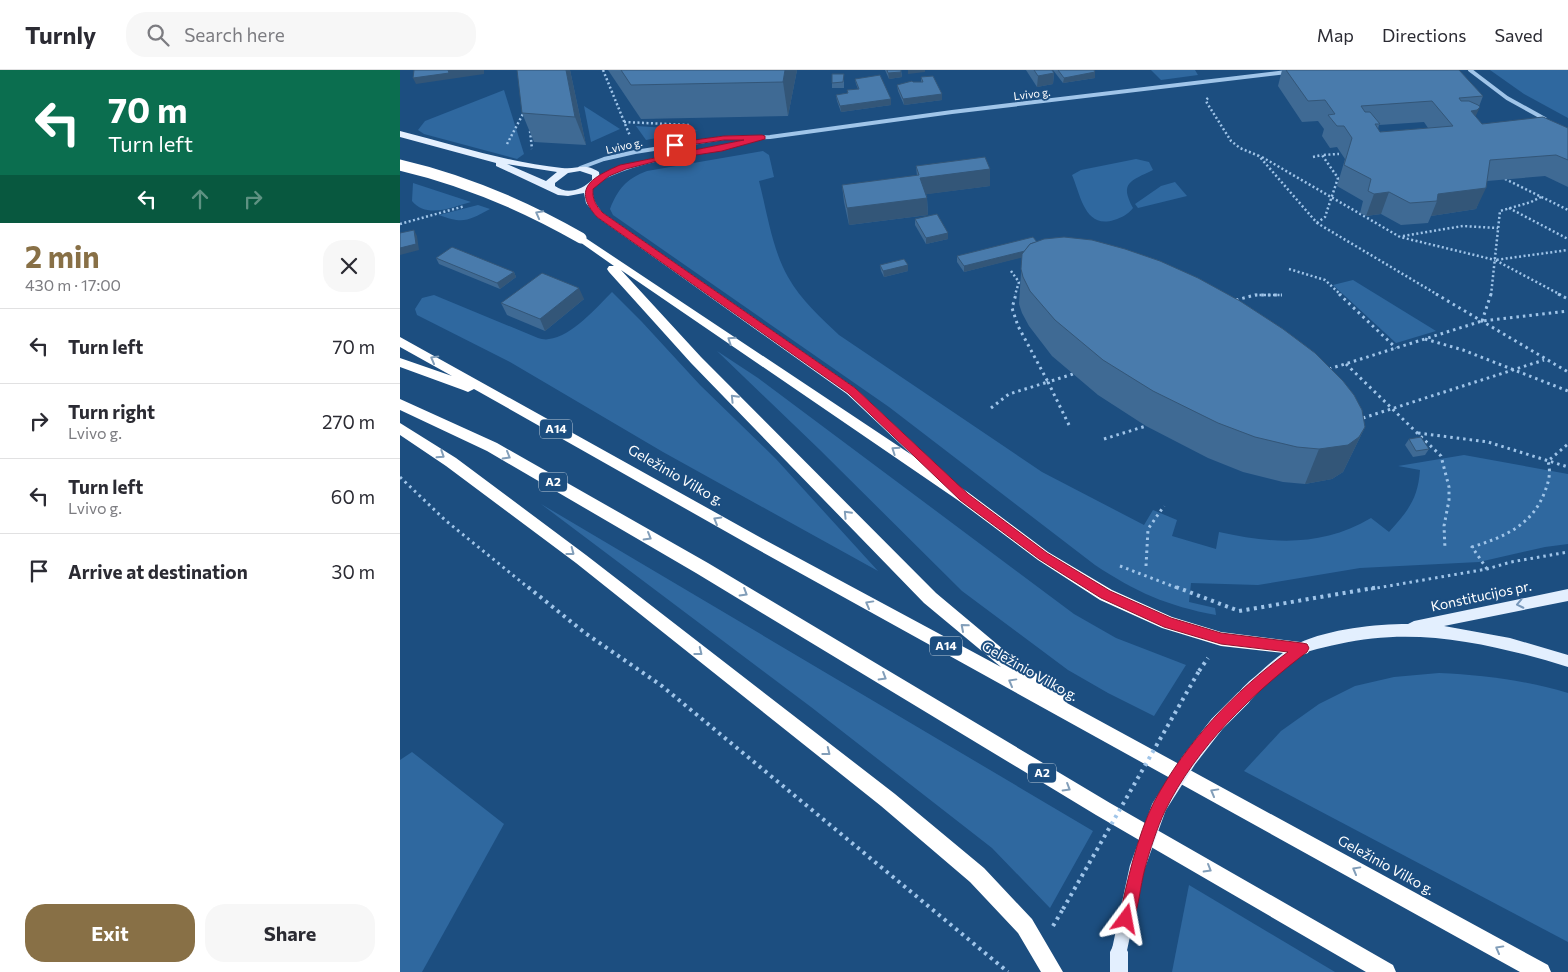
<!DOCTYPE html>
<html lang="en">
<head>
<meta charset="utf-8">
<style>
	:root { --surface:#fff; --page:#f7f7f7; --text:#2b2b33; --muted:#7c7c81; --line:#e1e1e2; --accent:#887046 }
	body { margin:0; font-family:Commissioner,sans-serif; background:var(--page); color:var(--text); height:100vh; display:flex; flex-direction:column; font-size:19px; white-space:nowrap }
	* { box-sizing:border-box; margin:0 }
	p { font-size:16px; color:var(--muted) }
	.icon { flex:none; width:28px; height:28px; fill:none; stroke:currentColor; stroke-width:2; stroke-linecap:round; stroke-linejoin:round }
	.map { position:relative; flex:1; overflow:hidden }
	.side { display:flex; flex-direction:column; background:var(--surface); width:400px }
	.side>* { flex:none }
	.hud { background:#0b6e4f; color:#fff; overflow:hidden }
	.pin { position:absolute; display:grid; place-items:center; width:42px; height:42px; color:#fff; margin:-21px; border-radius:10px; box-shadow:0 2px 8px #0006 }
	.me { position:absolute; width:55px; margin:-28px; rotate:13deg; stroke-linejoin:round; filter:drop-shadow(0 0 4px #0008) }
	.turn { display:flex; align-items:center; gap:18px; height:105px; padding:0 25px; font-size:22px }
	.turn .icon { width:65px; height:65px; stroke-width:2.5 }
	.turn b { display:block; font-size:35px; line-height:42px }
	.lanes { display:flex; align-items:center; height:48px; padding:0 25px; background:#0003; justify-content:center; gap:25px; direction:ltr }
	.lanes .off { opacity:.35 }
	.round { display:grid; place-items:center; flex:none; width:52px; height:52px; border-radius:20px; background:var(--page) }
	.summary { display:flex; align-items:center; justify-content:space-between; height:85px; padding:0 25px }
	h1 { font-size:30px; font-weight:700; line-height:38px; color:var(--accent) }
	.action { display:flex; gap:10px; margin-top:auto; padding:10px 25px }
	.action a { flex:1; height:58px; border-radius:20px; background:var(--accent); color:#fff; font-size:20px; font-weight:700; line-height:58px; text-align:center }
	.action a+a { background:var(--page); color:var(--text) }
	ul { padding:0; list-style:none }
	li { display:flex; align-items:center; gap:15px; height:75px; padding:0 25px; border-top:1px solid var(--line) }
	li div { flex:1 }
	li b { display:block; font-size:19px }
	li em { font-style:normal }
	header { display:flex; align-items:center; gap:30px; box-sizing:border-box; height:70px; padding:0 25px; background:var(--surface); border-bottom:1px solid var(--line) }
	header strong { font-size:24px }
	nav { display:flex; gap:28px; margin-inline-start:auto; font-size:18px }
	.search { width:350px; height:45px; background:var(--page); display:flex; align-items:center; gap:12px; box-sizing:border-box; padding:0 18px; border-radius:20px; color:var(--muted); font-size:19px }
	main { display:flex; flex:1; min-height:0 }
	.map>svg:first-child { display:block }
</style>
</head>
<body>
<header>
<strong>Turnly</strong>
<div class="search"><svg class="icon" aria-label="search" viewBox="0 0 24 24"><circle cx="10" cy="10" r="6"/><path d="M15 15l6 6"/></svg>Search here</div>
<nav><a>Map</a><a>Directions</a><a>Saved</a></nav>
</header>
<main>
<section class="side">
<div class="hud">
<div class="turn"><svg class="icon" aria-label="left" viewBox="0 0 24 24"><path d="M17 20v-9H6M10 6l-5 5 5 5"/></svg><div><b>70 m</b>Turn left</div></div>
<div class="lanes"><svg class="icon" aria-label="left" viewBox="0 0 24 24"><path d="M17 20v-9H6M10 6l-5 5 5 5"/></svg><svg class="icon off" aria-label="ahead" viewBox="0 0 24 24"><path d="M12 20V5M6 11l6-6 6 6"/></svg><svg class="icon off" aria-label="right" viewBox="0 0 24 24"><path d="M7 20v-9h11M14 6l5 5-5 5"/></svg></div>
</div>
<div class="summary"><div><h1>2 min</h1><p>430 m · 17:00</p></div><a class="round"><svg class="icon" aria-label="close" viewBox="0 0 24 24"><path d="M6 6l12 12M18 6L6 18"/></svg></a></div>
<ul>
<li><svg class="icon" aria-label="left" viewBox="0 0 24 24"><path d="M17 20v-9H6M10 6l-5 5 5 5"/></svg><div><b>Turn left</b></div><em>70 m</em></li>
<li><svg class="icon" aria-label="right" viewBox="0 0 24 24"><path d="M7 20v-9h11M14 6l5 5-5 5"/></svg><div><b>Turn right</b><p>Lvivo g.</p></div><em>270 m</em></li>
<li><svg class="icon" aria-label="left" viewBox="0 0 24 24"><path d="M17 20v-9H6M10 6l-5 5 5 5"/></svg><div><b>Turn left</b><p>Lvivo g.</p></div><em>60 m</em></li>
<li><svg class="icon" aria-label="arrive" viewBox="0 0 24 24"><path d="M6 21V4h12l-3 4 3 4H6"/></svg><div><b>Arrive at destination</b></div><em>30 m</em></li>
</ul>
<div class="action"><a>Exit</a><a>Share</a></div>
</section>
<div class="map">
<svg width="1168" height="902" viewBox="0 0 1168 902">
	<rect width="100%" height="100%" fill="#1c4e80"/>
	<!-- green -->
	<g fill="#2f689f">
		<polygon points="751,0 795,0 798,5 761,10"/>
		<polygon points="1090,0 1168,0 1168,48 1124,24"/>
		<polygon points="104,20 124,84 117,89 24,64 18,60 25,51"/>
		<polygon points="184,36 220,59 191,72"/>
		<polygon points="236,56 298,60 246,70"/>
		<path d="M363,81L369,85L374,107L359,111C367,142 372,179 388,207C401,230 421,248 439,265L642,402L744,455L753,440L777,450L772,466L816,479L819,462C873,474 922,477 971,448L989,462C1008,441 1018,429 1020,400L998,396L1064,385L1168,404V474L1145,477L1079,492L960,498L858,515L791,513L789,532L815,538L816,545C767,536 736,522 695,495L489,337L213,145L210,139C218,119 226,109 247,101Z"/>
		<path d="M736,89L749,92L753,100C731,111 719,112 733,138C727,145 723,147 714,150C685,159 681,126 672,105L681,100Z"/>
		<polygon points="775,112 787,126 738,138 735,134 761,116"/>
		<path d="M13,113L71,132C52,137 27,149 12,131Z"/>
		<path d="M78,135L90,139C68,151 63,154 39,145Z"/>
		<polygon points="953,210 1036,261 996,273 933,215"/>
		<path d="M212,222L242,252L300,315L376,389L478,501L263,382L110,292L17,245L15,239L22,228L34,225L138,268C141,269 146,270 149,269C171,267 197,237 212,222Z"/>
		<polygon points="317,281 358,308 674,544 716,568 786,595 754,646 708,623 668,600 562,521 419,379"/>
		<polygon points="141,434 693,761 650,838 592,778 411,637"/>
		<path d="M1039,603C1083,605 1125,610 1168,623V872L844,701L881,661L919,634L955,616L994,607Z"/>
		<polygon points="12,682 104,754 22,902 0,902 0,690"/>
		<polygon points="789,815 935,902 772,902"/>
	</g>
	<g fill="none" stroke-linecap="round" stroke-linejoin="round">
		<!-- path-far2 -->
		<g stroke="#a0c5e9" stroke-width="2.5" stroke-dasharray="2 2.5" stroke-linecap="butt">
			<polyline points="203,0 230,66"/>
			<polyline points="808,28 806,30 807,33 831,71 840,78 859,86 917,153 1038,225"/>
			<polyline points="224,52 289,55"/>
			<polyline points="130,61 132,79"/>
			<polyline points="107,74 124,42"/>
			<polyline points="862,87 1000,167 1095,190"/>
			<polyline points="913,87 922,85"/>
			<polyline points="1105,109 1168,140"/>
			<polyline points="1109,138 1168,169"/>
			<polyline points="917,153 925,147 938,108 922,85 939,84"/>
			<polyline points="0,154 65,136"/>
			<polyline points="1003,166 1063,156 1098,158"/>
			<polyline points="889,199 925,210 941,225"/>
			<polyline points="611,201 619,212 615,225"/>
			<polyline points="855,225 882,225"/>
			<polyline points="1091,225 1100,141 1131,132 1141,127"/>
			<polyline points="1161,225 1095,190 1168,180"/>
		</g>
		<!-- path-far1 -->
		<g stroke="#a0c5e9" stroke-width="3" stroke-dasharray="2.5 4" stroke-linecap="butt">
			<polyline points="939,224 996,278"/>
			<polyline points="1036,224 1168,302"/>
			<polyline points="1158,224 1168,229"/>
			<polyline points="836,230 855,225 882,225"/>
			<polyline points="1082,251 1091,224"/>
			<polyline points="1025,269 1063,280 1168,321"/>
			<polyline points="946,294 1041,386 1049,417 1049,430 1044,456 1045,479"/>
			<polyline points="929,299 1082,251 1168,241"/>
			<polyline points="591,338 609,324 648,312 618,256 612,238 616,224"/>
			<polyline points="963,348 1144,290"/>
			<polyline points="669,355 648,312 673,304"/>
			<polyline points="1018,363 1088,372 1168,397"/>
			<polyline points="704,369 746,356"/>
			<polyline points="0,407 45,450 130,519"/>
			<polyline points="720,496 780,519"/>
			<polyline points="746,496 748,459 764,436"/>
			<path d="M1087,499L1072,477C1104,467 1133,455 1145,421C1149,411 1151,402 1148,391L1168,374"/>
			<polyline points="971,519 1087,499 1111,492 1168,482"/>
		</g>
		<!-- path -->
		<g stroke="#a0c5e9" stroke-width="4" stroke-dasharray="3 4.5" stroke-linecap="butt">
			<polyline points="128,517 185,563 262,616 608,902"/>
			<polyline points="776,517 839,541 979,517"/>
			<polyline points="799,601 808,588"/>
			<polyline points="653,856 663,839"/>
		</g>
		<!-- street -->
		<g stroke="#a0c5e9" stroke-width="4">
			<polyline points="1070,0 1107,28 1145,49"/>
			<polyline points="180,98 204,89 235,82 324,68 370,67 552,42 887,2"/>
			<path d="M196,111C248,83 304,85 359,68"/>
		</g>
		<!-- primary -->
		<g fill="#e3effe" fill-rule="evenodd">
			<path d="M0,61C54,75 107,92 162,98C178,100 183,92 199,102L200,111L193,118C192,129 196,135 203,143L455,318L555,412L557,415L555,418H547L447,324L197,147L186,133L184,123L168,126L158,125L96,96V93L0,67ZM107,94L157,102L146,111ZM180,101L192,105V110C182,120 167,125 155,116V113L168,103Z"/>
			<path d="M1168,519V531L1044,556L1110,568L1168,585V597C1093,574 1017,556 939,574C930,576 919,578 910,581C886,591 865,615 848,633L843,635L838,633L836,628C840,618 851,610 859,603C871,592 885,580 899,573C929,559 976,554 1008,554L1014,551Z"/>
			<polygon points="719,873 725,876 728,882 728,902 710,902 710,882 713,876"/>
		</g>
		<!-- highway -->
		<g fill="#fff" fill-rule="evenodd">
			<polygon points="181,165 569,423 648,482 712,520 772,547 821,562 908,573 910,578 908,583 902,585 821,576 762,558 700,530 638,490 559,431 221,200 301,287 536,523 616,590 666,623 669,629 667,633 1148,895 1151,902 1120,902 355,478 74,319 68,322 63,320 0,297 0,288 52,306 0,277 0,267 365,470 601,597 524,533 291,293 209,202 207,199 209,196 214,196 177,170 175,168 177,166"/>
			<polygon points="0,329 97,373 308,493 710,733 993,895 996,902 966,902 696,745 296,503 87,381 0,340"/>
			<polygon points="0,353 56,388 186,485 495,724 584,798 632,849 663,902 641,902 618,863 570,812 481,736 176,493 46,396 0,365"/>
		</g>
		<!-- path-bridge -->
		<polyline stroke="#a0c5e9" stroke-width="4" stroke-dasharray="3 4.5" stroke-linecap="butt" points="663,839 799,601"/>
		<!-- primary-bridge -->
		<polyline stroke="#e3effe" stroke-width="15" points="719,882 737,798 759,737 789,690 817,654 843,628"/>
		<!-- highway-bridge -->
		<path stroke="#fff" stroke-width="11" d="M0,95C65,110 123,135 181,168"/>
	</g>
	<!-- wall -->
	<g fill="#3f6a94" fill-rule="evenodd">
		<polygon points="170,0 186,75 134,72 122,43"/>
		<polygon points="208,0 397,0 388,46 241,49"/>
		<polygon points="485,0 501,0 502,7 489,9"/>
		<polygon points="626,0 652,0 654,3 653,14 637,17"/>
		<polygon points="653,0 694,0 695,2 695,8 663,13"/>
		<path d="M882,0H1059L1083,26L1075,47L1082,54L1168,58V117L1145,106L1087,111L1076,139L1031,146L1028,153L1001,155L981,144L966,146L960,143L963,131L937,116L945,89L937,77L930,78L922,66L924,59L918,51L902,52L878,16ZM1024,52L1028,58L980,62L978,59L979,55Z"/>
		<polygon points="521,7 542,24 542,30 504,35 498,21 497,15 513,12 521,12"/>
		<polygon points="455,9 491,29 491,35 441,42 437,31 436,25 447,23 447,20 458,19 456,14"/>
		<polygon points="444,10 444,18 432,18 432,13"/>
		<polygon points="516,96 590,116 526,124 527,128 528,145 449,155 444,132 442,115 517,106"/>
		<polygon points="515,149 548,169 526,174 515,155"/>
		<polygon points="637,172 965,357 943,402 932,409 905,414 883,412 843,402 808,388 746,356 698,325 652,286 629,256 622,243 619,234 622,187 564,202 557,192 557,186"/>
		<polygon points="36,188 114,202 116,207 100,219 39,194"/>
		<polygon points="480,195 508,201 484,207 481,201"/>
		<polygon points="184,229 145,261 107,245 101,233"/>
		<polygon points="1009,369 1029,379 1025,385 1013,387 1005,375"/>
	</g>
	<!-- shaded-wall -->
	<g fill="#335678">
		<polygon points="48,0 84,0 84,4 16,14 13,8"/>
		<polygon points="166,0 170,0 186,75 175,47"/>
		<polygon points="385,0 397,0 388,46 383,12"/>
		<polygon points="508,0 525,0 525,2 508,4"/>
		<polygon points="501,2 502,7 489,9 488,3"/>
		<polygon points="695,2 695,8 663,13 664,8"/>
		<polygon points="654,3 653,14 637,17 638,6"/>
		<polygon points="542,24 542,30 504,35 503,29"/>
		<polygon points="491,29 491,35 441,42 440,36"/>
		<polygon points="1080,37 1070,58 1071,41"/>
		<polygon points="590,99 590,116 521,125 520,108"/>
		<polygon points="1086,118 1076,139 1031,146 1037,131 1038,124"/>
		<polygon points="989,122 981,144 966,146 974,124"/>
		<polygon points="527,128 528,145 449,155 447,138"/>
		<polygon points="14,160 17,166 19,180 0,185 0,178"/>
		<polygon points="548,163 548,169 526,174 526,168"/>
		<polygon points="640,177 640,183 564,202 564,196"/>
		<polygon points="508,195 508,201 484,207 483,201"/>
		<polygon points="114,202 116,207 100,219 97,213"/>
		<polygon points="179,218 184,229 145,261 140,249"/>
		<polygon points="965,357 943,402 932,409 905,414 919,379"/>
	</g>
	<!-- building -->
	<g fill="#497bac" stroke="#335678" fill-rule="evenodd">
		<polygon points="14,0 48,0 49,3 13,8"/>
		<polygon points="117,0 166,0 175,47 122,43"/>
		<polygon points="221,0 385,0 383,12 231,15"/>
		<polygon points="487,0 501,0 501,2 488,3"/>
		<polygon points="634,0 652,0 654,3 638,6"/>
		<polygon points="658,0 694,0 695,2 664,8"/>
		<path d="M886,0H1059L1083,26L1059,28L1061,31H1069L1078,35L1080,37L1077,40L1071,41L1082,54L1143,47L1168,58V90L1156,85L1090,90L1086,118L1038,124L1037,131L1010,133L989,122L974,124L968,121L971,109L944,95L952,68L944,56H937L928,45L935,44L925,30L908,31ZM1032,31L1053,56L980,62L975,54H980L970,42H965L961,36Z"/>
		<polygon points="432,4 444,4 443,12 432,13"/>
		<polygon points="480,5 491,29 440,36 436,25 448,23 447,20 459,19 455,9"/>
		<polygon points="533,6 542,24 503,29 497,15 512,11 513,12 523,12 521,7"/>
		<polygon points="585,87 590,99 520,108 527,128 447,138 442,115 519,105 516,96"/>
		<polygon points="537,144 548,163 526,168 515,149"/>
		<polygon points="14,160 16,174 0,178 0,163"/>
		<polygon points="633,167 637,172 630,174 625,181 564,196 557,186"/>
		<polygon points="664,167 692,170 725,179 760,191 798,208 840,231 883,259 915,283 943,311 954,325 962,340 965,357 959,367 948,375 919,379 897,377 855,367 818,353 753,321 703,290 655,250 630,221 623,207 621,199 622,184 630,174 644,169"/>
		<polygon points="52,177 114,202 97,213 36,188"/>
		<polygon points="504,189 508,195 483,201 480,195"/>
		<polygon points="142,203 179,218 140,249 101,233"/>
		<polygon points="1021,367 1029,379 1016,381 1009,369"/>
	</g>
	<!-- one-way arrows -->
	<defs><path id="oneway-chevron" d="M-2-3.5L2.5 0L-2 3.5" fill="none" stroke-width="1.6" stroke-linecap="round" stroke-linejoin="round" transform="scale(1.25)"/></defs>
	<g stroke="#829eb9">
		<use href="#oneway-chevron" transform="translate(139 144) rotate(-152)"/>
		<use href="#oneway-chevron" transform="translate(331 270) rotate(-146)"/>
		<use href="#oneway-chevron" transform="translate(34 289) rotate(-151)"/>
		<use href="#oneway-chevron" transform="translate(334 328) rotate(-134)"/>
		<use href="#oneway-chevron" transform="translate(495 380) rotate(-146)"/>
		<use href="#oneway-chevron" transform="translate(41 385) rotate(33)"/>
		<use href="#oneway-chevron" transform="translate(107 386) rotate(30)"/>
		<use href="#oneway-chevron" transform="translate(447 444) rotate(-134)"/>
		<use href="#oneway-chevron" transform="translate(317 450) rotate(-150)"/>
		<use href="#oneway-chevron" transform="translate(248 467) rotate(30)"/>
		<use href="#oneway-chevron" transform="translate(171 482) rotate(37)"/>
		<use href="#oneway-chevron" transform="translate(344 523) rotate(31)"/>
		<use href="#oneway-chevron" transform="translate(469 534) rotate(-151)"/>
		<use href="#oneway-chevron" transform="translate(564 557) rotate(-139)"/>
		<use href="#oneway-chevron" transform="translate(299 582) rotate(38)"/>
		<use href="#oneway-chevron" transform="translate(483 607) rotate(31)"/>
		<use href="#oneway-chevron" transform="translate(612 612) rotate(-151)"/>
		<use href="#oneway-chevron" transform="translate(427 682) rotate(38)"/>
		<use href="#oneway-chevron" transform="translate(667 718) rotate(31)"/>
		<use href="#oneway-chevron" transform="translate(814 722) rotate(-151)"/>
		<use href="#oneway-chevron" transform="translate(808 799) rotate(30)"/>
		<use href="#oneway-chevron" transform="translate(956 800) rotate(-151)"/>
		<use href="#oneway-chevron" transform="translate(1099 879) rotate(-151)"/>
	</g>
	<use stroke="#7696b9" href="#oneway-chevron" transform="translate(1120 534) rotate(168)"/>
	<!-- route -->
	<path fill="#e11d48" stroke="#92132f" d="M362,65L365,66V69L322,81L257,91L226,99L209,106L193,119C192,129 196,136 203,143L455,318L568,424L647,483L710,521L771,548L821,563L902,573L907,574L909,578L907,582C852,624 796,677 765,741C757,758 750,780 745,798C740,817 739,837 732,854L726,856L721,854L719,849C727,812 737,766 754,732C786,672 834,622 888,582L821,574L764,557L701,528L639,489L560,430L448,323L197,147C171,118 193,107 220,95L344,70H324L275,77L271,75L272,73L324,66Z"/>
	<g text-anchor="middle" stroke-width="4" stroke-linejoin="round" paint-order="stroke">
		<!-- far-street labels -->
		<g font-size="11" fill="#fff" stroke="#1c4e80">
			<text transform="translate(632 24) rotate(-7)" y="4">Lvivo g.</text>
			<text transform="translate(224 76) rotate(-13)" y="4">Lvivo g.</text>
		</g>
		<!-- shield labels -->
		<g fill="#1c4e80" stroke="#bbcad9" stroke-width="1">
			<rect x="140" y="349.5" width="32" height="19" rx="4"/>
			<rect x="139" y="402.5" width="28" height="19" rx="4"/>
			<rect x="530" y="566.5" width="32" height="19" rx="4"/>
			<rect x="628" y="693.5" width="28" height="19" rx="4"/>
		</g>
		<g font-size="12" font-weight="bold" fill="#fff">
			<text x="156" y="363">A14</text>
			<text x="153" y="416">A2</text>
			<text x="546" y="580">A14</text>
			<text x="642" y="707">A2</text>
		</g>
		<!-- street labels -->
		<g font-size="14" fill="#fff" stroke="#1c4e80">
			<text transform="translate(276 405) rotate(30)" y="5">Geležinio Vilko g.</text>
			<text transform="translate(1081 526) rotate(-12)" y="5">Konstitucijos pr.</text>
			<text transform="translate(630 601) rotate(29)" y="5">Geležinio Vilko g.</text>
			<text transform="translate(986 795) rotate(29)" y="5">Geležinio Vilko g.</text>
		</g>
	</g>
</svg>
<div class="pin" style="left:275px;top:75px;background:#d93025"><svg class="icon" aria-label="arrive" viewBox="0 0 24 24"><path d="M6 21V4h12l-3 4 3 4H6"/></svg></div>
<svg class="me" style="left:726px;top:849px" viewBox="-20 -20 40 40"><path d="M0-17L14 15 0 8-14 15z" fill="#e11d48" stroke="#fff" stroke-width="4"/></svg>
</div>
</main>
</body>
</html>
